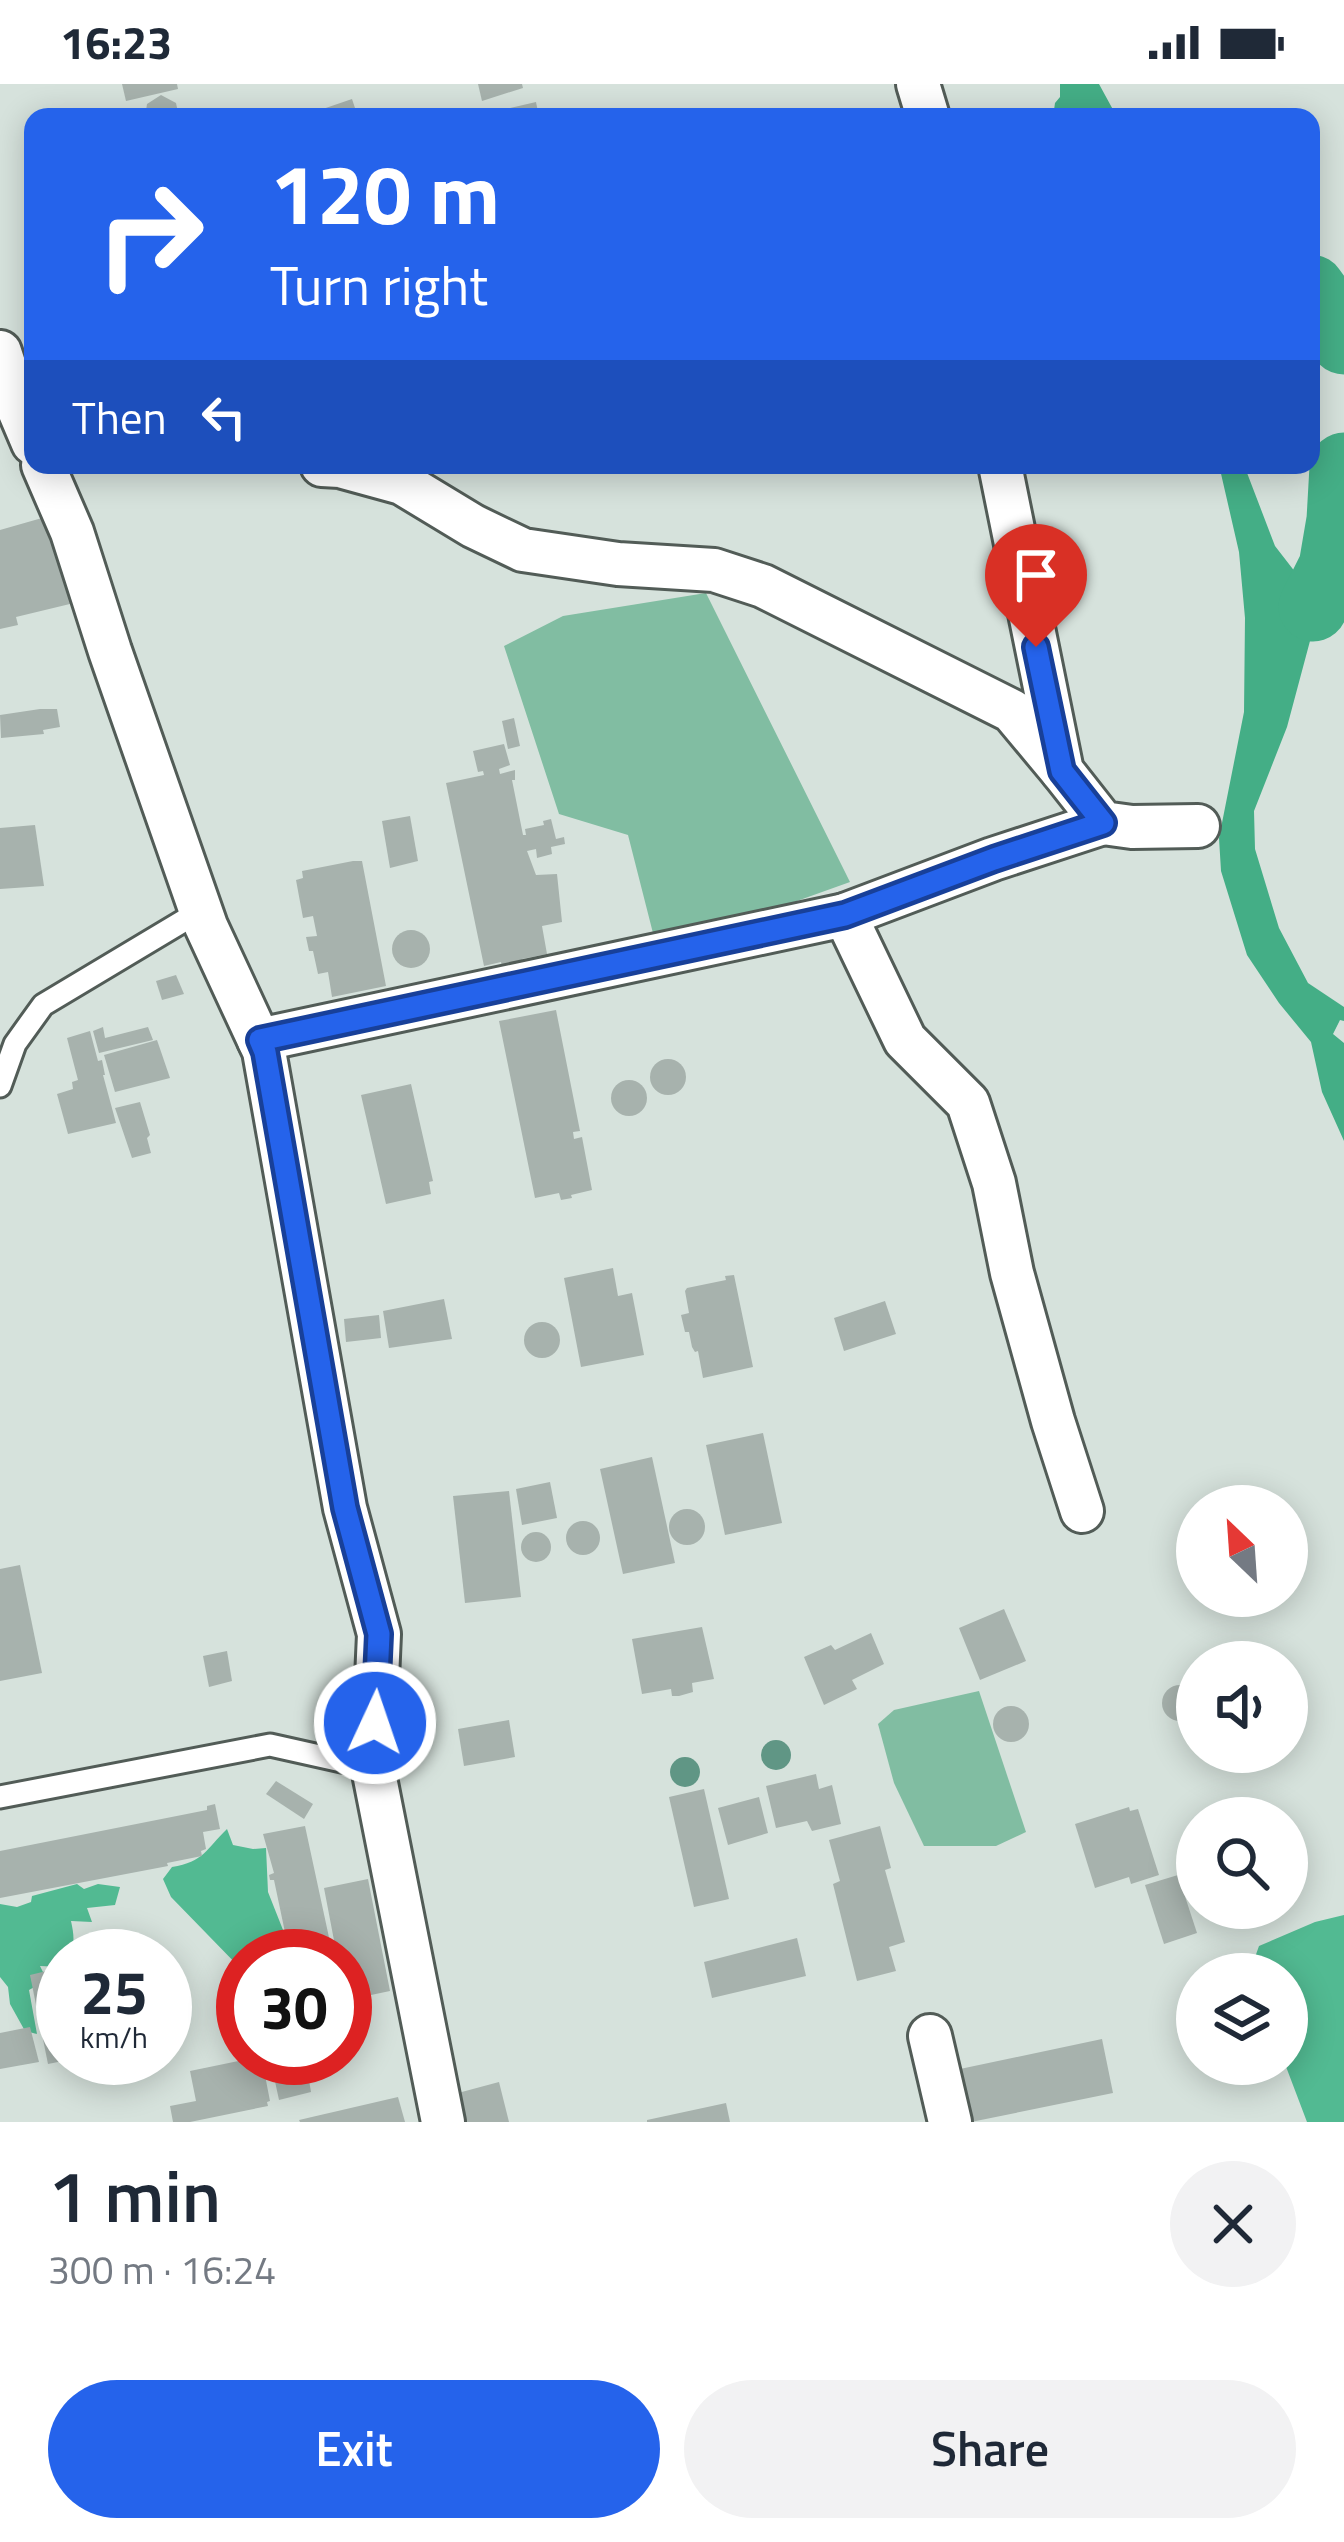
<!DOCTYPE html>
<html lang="en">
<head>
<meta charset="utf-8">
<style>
	:root { --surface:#fff; --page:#f2f2f3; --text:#1f2937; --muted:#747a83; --accent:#2563eb }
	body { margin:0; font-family:"Titillium Web",sans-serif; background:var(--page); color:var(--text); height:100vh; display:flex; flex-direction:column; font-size:45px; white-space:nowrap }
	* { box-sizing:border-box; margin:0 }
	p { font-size:39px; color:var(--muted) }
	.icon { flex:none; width:66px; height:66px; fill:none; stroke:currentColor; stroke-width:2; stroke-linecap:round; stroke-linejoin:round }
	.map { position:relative; height:2038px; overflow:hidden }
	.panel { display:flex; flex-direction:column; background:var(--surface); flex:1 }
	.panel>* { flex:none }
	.hud { position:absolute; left:24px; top:24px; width:1296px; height:366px; border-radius:24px; box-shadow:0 6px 30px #0003; background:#2563eb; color:#fff; overflow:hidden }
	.needle { width:78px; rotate:335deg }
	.tools { position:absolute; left:1176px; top:1401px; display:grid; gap:24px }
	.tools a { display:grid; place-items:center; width:132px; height:132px; border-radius:50%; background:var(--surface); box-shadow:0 6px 30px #0003; font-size:60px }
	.speed { position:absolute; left:36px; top:1845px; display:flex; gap:24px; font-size:60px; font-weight:700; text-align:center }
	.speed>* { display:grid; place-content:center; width:156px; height:156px; border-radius:50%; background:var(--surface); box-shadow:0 6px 30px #0003; line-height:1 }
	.speed small { font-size:30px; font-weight:400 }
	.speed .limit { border:18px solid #d22; background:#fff; color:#111 }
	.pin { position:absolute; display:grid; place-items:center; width:102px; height:102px; color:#fff; margin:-123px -51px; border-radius:50% 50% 50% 0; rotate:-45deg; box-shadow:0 0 12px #0007 }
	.pin .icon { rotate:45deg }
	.me { position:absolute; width:132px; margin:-66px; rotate:3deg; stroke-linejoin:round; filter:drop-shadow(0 0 9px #0008) }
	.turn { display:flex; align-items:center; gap:42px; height:252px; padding:0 48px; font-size:54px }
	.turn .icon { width:156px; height:156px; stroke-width:2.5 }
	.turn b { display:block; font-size:84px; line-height:102px }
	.then { display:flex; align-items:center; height:114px; padding:0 48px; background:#0003; gap:24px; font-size:45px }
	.round { display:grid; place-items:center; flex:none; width:126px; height:126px; border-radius:63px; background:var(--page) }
	.headline { display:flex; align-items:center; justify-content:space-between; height:204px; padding:0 48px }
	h1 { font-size:72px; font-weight:600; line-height:90px }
	.primary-button { display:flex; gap:24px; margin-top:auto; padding:24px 48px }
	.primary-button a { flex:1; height:138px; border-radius:72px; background:var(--accent); color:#fff; font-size:48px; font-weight:600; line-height:138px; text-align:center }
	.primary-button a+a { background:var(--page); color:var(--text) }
	.status { display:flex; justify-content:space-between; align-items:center; height:84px; padding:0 60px; background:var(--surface); direction:ltr }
	.status svg { height:33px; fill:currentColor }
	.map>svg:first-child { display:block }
</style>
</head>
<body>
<div class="status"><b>16:23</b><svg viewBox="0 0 49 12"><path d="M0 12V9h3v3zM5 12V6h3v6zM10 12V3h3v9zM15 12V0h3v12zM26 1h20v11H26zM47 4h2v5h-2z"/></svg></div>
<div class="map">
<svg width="1344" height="2038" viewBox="0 0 1344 2038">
	<rect width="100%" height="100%" fill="#d6e2dc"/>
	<!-- green -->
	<g fill="#81bda2">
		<polygon points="706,509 850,798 752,833 655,857 628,751 559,730 504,562 563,532"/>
		<polygon points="979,1607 1026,1748 996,1762 924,1762 894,1699 878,1640 894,1626"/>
	</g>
	<!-- forest -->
	<g fill="#52ba92">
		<path d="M227,1745L233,1761L253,1765L266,1764L268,1808L285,1851L288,1872H243V1887L171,1813L163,1795L172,1783C204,1778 206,1765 227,1745Z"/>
		<path d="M77,1800L84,1805L98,1800L120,1803L115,1821L87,1824L92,1838L71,1837C74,1851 75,1859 70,1872H63L62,1883L40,1882L47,1896L29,1906L37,1950L25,1947L10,1920L8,1903L0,1893V1820L17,1823L31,1818L32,1812Z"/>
		<polygon points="1344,1831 1344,2038 1307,2038 1285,1980 1287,1980 1287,1890 1249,1890 1259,1862 1315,1838"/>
	</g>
	<!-- water -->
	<g fill="#44ae86">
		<polygon points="1060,0 1099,0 1117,33 1053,33 1055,19 1060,13"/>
		<polygon points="1219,381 1244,381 1275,462 1299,493 1313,523 1314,542 1287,643 1254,727 1255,765 1279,844 1308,899 1344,923 1344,937 1340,936 1333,950 1344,959 1344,1057 1322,1008 1311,958 1279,919 1247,871 1221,787 1219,754 1244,628 1245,534 1239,468"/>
	</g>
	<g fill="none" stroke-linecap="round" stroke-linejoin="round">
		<!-- river -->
		<g stroke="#44ae86" stroke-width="69">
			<polyline points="1311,205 1338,242 1344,256"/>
			<polyline points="1313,523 1333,483 1341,436 1344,383"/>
		</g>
	</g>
	<!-- building -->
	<g fill="#a7b2ad">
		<polygon points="122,0 177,0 178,5 126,17"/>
		<polygon points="478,0 522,0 523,4 482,17"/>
		<polygon points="161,11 176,19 179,33 145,33 147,20"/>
		<polygon points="352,15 358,33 315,33 314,28"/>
		<polygon points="536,18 539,33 479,33 479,31"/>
		<polygon points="42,434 43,439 50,437 62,487 66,486 74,519 16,533 18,541 0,545 0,446"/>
		<polygon points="40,625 57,625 60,643 43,646 44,650 1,654 0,631"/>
		<polygon points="514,634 520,662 508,665 502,637"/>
		<polygon points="504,660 510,681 499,685 500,690 515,686 515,696 512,696 523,751 526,751 525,745 544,741 543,737 551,735 556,755 564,753 565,760 551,763 552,770 537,774 536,765 527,767 536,791 557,790 562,838 542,842 547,870 522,875 524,882 503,887 501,878 484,882 446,699 484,691 483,687 478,688 473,667"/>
		<polygon points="410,732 418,777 390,784 382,737"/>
		<polygon points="35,741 44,802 0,805 0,744"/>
		<polygon points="353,777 362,777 386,902 332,913 328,888 318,890 313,867 309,867 306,853 317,852 313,832 303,834 296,796 303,794 302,787"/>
		<circle cx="411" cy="865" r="19"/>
		<polygon points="176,891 184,910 162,916 156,897"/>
		<polygon points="556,926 580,1047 573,1048 574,1055 582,1053 592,1106 571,1111 572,1114 561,1116 559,1109 535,1114 499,937"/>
		<polygon points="103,943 105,954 148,943 153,956 99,969 93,947"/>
		<polygon points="90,947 98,977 102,976 105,991 103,991 116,1039 68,1050 57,1010 73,1005 72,998 78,996 67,954"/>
		<polygon points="157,956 170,994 115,1008 104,971"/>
		<circle cx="668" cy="993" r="18"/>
		<circle cx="629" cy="1014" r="18"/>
		<polygon points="411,1000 433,1097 429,1098 431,1110 386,1120 361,1011"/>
		<polygon points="140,1018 150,1051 147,1054 151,1069 132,1074 115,1024"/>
		<polygon points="613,1184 618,1212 632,1209 644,1271 581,1283 564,1194"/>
		<polygon points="734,1191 753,1283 703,1294 698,1267 695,1268 692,1263 689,1248 685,1248 681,1231 689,1229 685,1207 687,1204 726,1196 725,1192"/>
		<polygon points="444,1215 452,1255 389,1264 383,1227"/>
		<polygon points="885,1217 896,1250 844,1267 834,1234"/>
		<polygon points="379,1231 381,1254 346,1258 344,1235"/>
		<circle cx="542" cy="1256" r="18"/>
		<polygon points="763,1349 782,1439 725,1451 706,1361"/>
		<polygon points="652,1373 675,1479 623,1490 600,1385"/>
		<polygon points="550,1398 557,1434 522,1441 516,1405"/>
		<polygon points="509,1407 521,1513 465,1519 453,1412"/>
		<circle cx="687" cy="1443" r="18"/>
		<circle cx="583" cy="1454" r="17"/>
		<circle cx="536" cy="1463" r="15"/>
		<polygon points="20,1481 42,1589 0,1597 0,1485"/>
		<polygon points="1004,1525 1026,1577 980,1596 959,1544"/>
		<polygon points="702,1543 714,1595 692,1599 693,1608 679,1612 672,1612 671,1605 642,1610 632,1555"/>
		<polygon points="871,1549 884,1580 852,1596 857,1605 824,1621 804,1573 831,1561 835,1566"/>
		<polygon points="227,1567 232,1597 209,1603 203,1572"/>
		<circle cx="1180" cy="1619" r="18"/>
		<circle cx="1011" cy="1640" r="18"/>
		<polygon points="509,1636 515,1673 464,1682 458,1645"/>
		<polygon points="816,1690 819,1705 832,1701 841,1740 812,1747 807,1737 776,1744 766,1702"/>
		<polygon points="276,1697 313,1720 304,1735 266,1710"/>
		<polygon points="704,1705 729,1815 694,1823 669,1713"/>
		<polygon points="759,1713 768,1749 728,1761 718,1724"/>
		<polygon points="215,1720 220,1745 203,1748 206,1765 201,1767 202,1772 167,1779 168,1782 0,1814 0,1767 207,1726 207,1722"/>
		<polygon points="1129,1723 1130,1727 1138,1725 1159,1791 1131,1800 1129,1793 1095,1804 1075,1740"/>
		<polygon points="305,1742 333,1872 290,1872 274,1796 270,1796 269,1791 274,1789 263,1750"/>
		<polygon points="880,1742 891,1784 885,1786 905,1858 889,1863 896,1887 857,1897 833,1800 840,1797 829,1756"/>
		<polygon points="1178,1791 1197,1849 1164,1860 1145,1801"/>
		<polygon points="368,1795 390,1907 371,1911 370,1905 345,1910 345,1872 337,1872 324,1804"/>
		<polygon points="797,1854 806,1892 712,1914 704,1878"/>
		<polygon points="63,1883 63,1977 48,1980 30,1891"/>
		<polygon points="30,1943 39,1978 0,1985 0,1949"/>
		<polygon points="1102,1955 1113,2009 971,2038 960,1985"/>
		<polygon points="253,1974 262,1976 270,2017 267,2018 268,2022 190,2038 173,2038 170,2022 196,2017 190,1987"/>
		<polygon points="270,1974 330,1974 333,1985 308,1990 311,2008 279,2016"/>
		<polygon points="499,1998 509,2038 465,2038 458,2009"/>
		<polygon points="398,2013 405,2038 300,2038 299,2036"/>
		<polygon points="726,2019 730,2038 647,2038 647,2036"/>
	</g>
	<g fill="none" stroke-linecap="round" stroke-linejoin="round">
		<!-- service casing -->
		<g stroke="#525c57" stroke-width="27">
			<g id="service">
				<polyline points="0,1002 15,960 43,921 200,827"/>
				<polyline points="0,1713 270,1661 373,1684"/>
			</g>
		</g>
		<!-- minor casing -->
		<g stroke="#525c57" stroke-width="48">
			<g id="minor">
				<polyline points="918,0 928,33"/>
				<polyline points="0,268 19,326 33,359"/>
				<polyline points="43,381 72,448 110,567 206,842 264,967 345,1424 379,1550 373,1684 443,2038"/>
				<polyline points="322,381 340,382 402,399 473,442 523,466 618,480 714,486 763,502 1012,627 1062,687"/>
				<polyline points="1000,381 1062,687 1103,739 1132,743 1198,742"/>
				<polyline points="845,831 993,775 1103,739"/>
				<polyline points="259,956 845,831 905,956 968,1019 994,1099 1012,1189 1053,1337 1082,1427"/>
				<polyline points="930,1952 950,2038"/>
			</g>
		</g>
		<!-- service -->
		<use href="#service" stroke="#fff" stroke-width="21"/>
		<!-- minor -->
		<use href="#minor" stroke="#fff" stroke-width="42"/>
	</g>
	<!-- trees -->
	<g fill="#609685">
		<circle cx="776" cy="1671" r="15"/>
		<circle cx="685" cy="1688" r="15"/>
	</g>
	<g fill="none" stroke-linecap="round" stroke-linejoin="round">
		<!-- route casing -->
		<g stroke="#184099" stroke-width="30">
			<polyline id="route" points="375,1639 379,1550 345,1424 265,968 260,956 845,831 994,775 1103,739 1062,687 1036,563"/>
		</g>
		<!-- route -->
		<use href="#route" stroke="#2563eb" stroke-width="21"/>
	</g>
</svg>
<div class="tools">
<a><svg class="needle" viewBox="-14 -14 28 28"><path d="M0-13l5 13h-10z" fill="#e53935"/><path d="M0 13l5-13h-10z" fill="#747a83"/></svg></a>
<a><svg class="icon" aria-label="sound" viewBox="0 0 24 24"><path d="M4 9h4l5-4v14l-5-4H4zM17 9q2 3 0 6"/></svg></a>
<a><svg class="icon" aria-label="search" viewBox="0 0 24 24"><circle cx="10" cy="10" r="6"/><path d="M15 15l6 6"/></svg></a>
<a><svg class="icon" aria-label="layers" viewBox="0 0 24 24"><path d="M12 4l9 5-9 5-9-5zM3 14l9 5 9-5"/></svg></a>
</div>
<div class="speed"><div>25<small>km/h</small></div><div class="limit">30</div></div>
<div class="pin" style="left:1036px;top:563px;background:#d93025"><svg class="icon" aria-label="arrive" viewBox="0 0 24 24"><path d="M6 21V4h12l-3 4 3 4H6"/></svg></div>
<svg class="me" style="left:375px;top:1639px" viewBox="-20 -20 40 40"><circle r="17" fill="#2563eb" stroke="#fff" stroke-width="3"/><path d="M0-11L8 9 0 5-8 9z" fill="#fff"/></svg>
<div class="hud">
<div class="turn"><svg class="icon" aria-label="right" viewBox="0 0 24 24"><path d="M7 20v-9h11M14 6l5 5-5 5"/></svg><div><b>120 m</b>Turn right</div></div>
<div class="then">Then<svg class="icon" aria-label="left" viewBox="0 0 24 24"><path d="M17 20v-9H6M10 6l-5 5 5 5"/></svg></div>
</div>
</div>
<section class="panel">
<div class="headline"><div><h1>1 min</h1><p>300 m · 16:24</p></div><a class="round"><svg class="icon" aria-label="close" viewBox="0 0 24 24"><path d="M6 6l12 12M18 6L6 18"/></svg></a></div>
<div class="primary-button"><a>Exit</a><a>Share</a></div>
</section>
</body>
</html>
